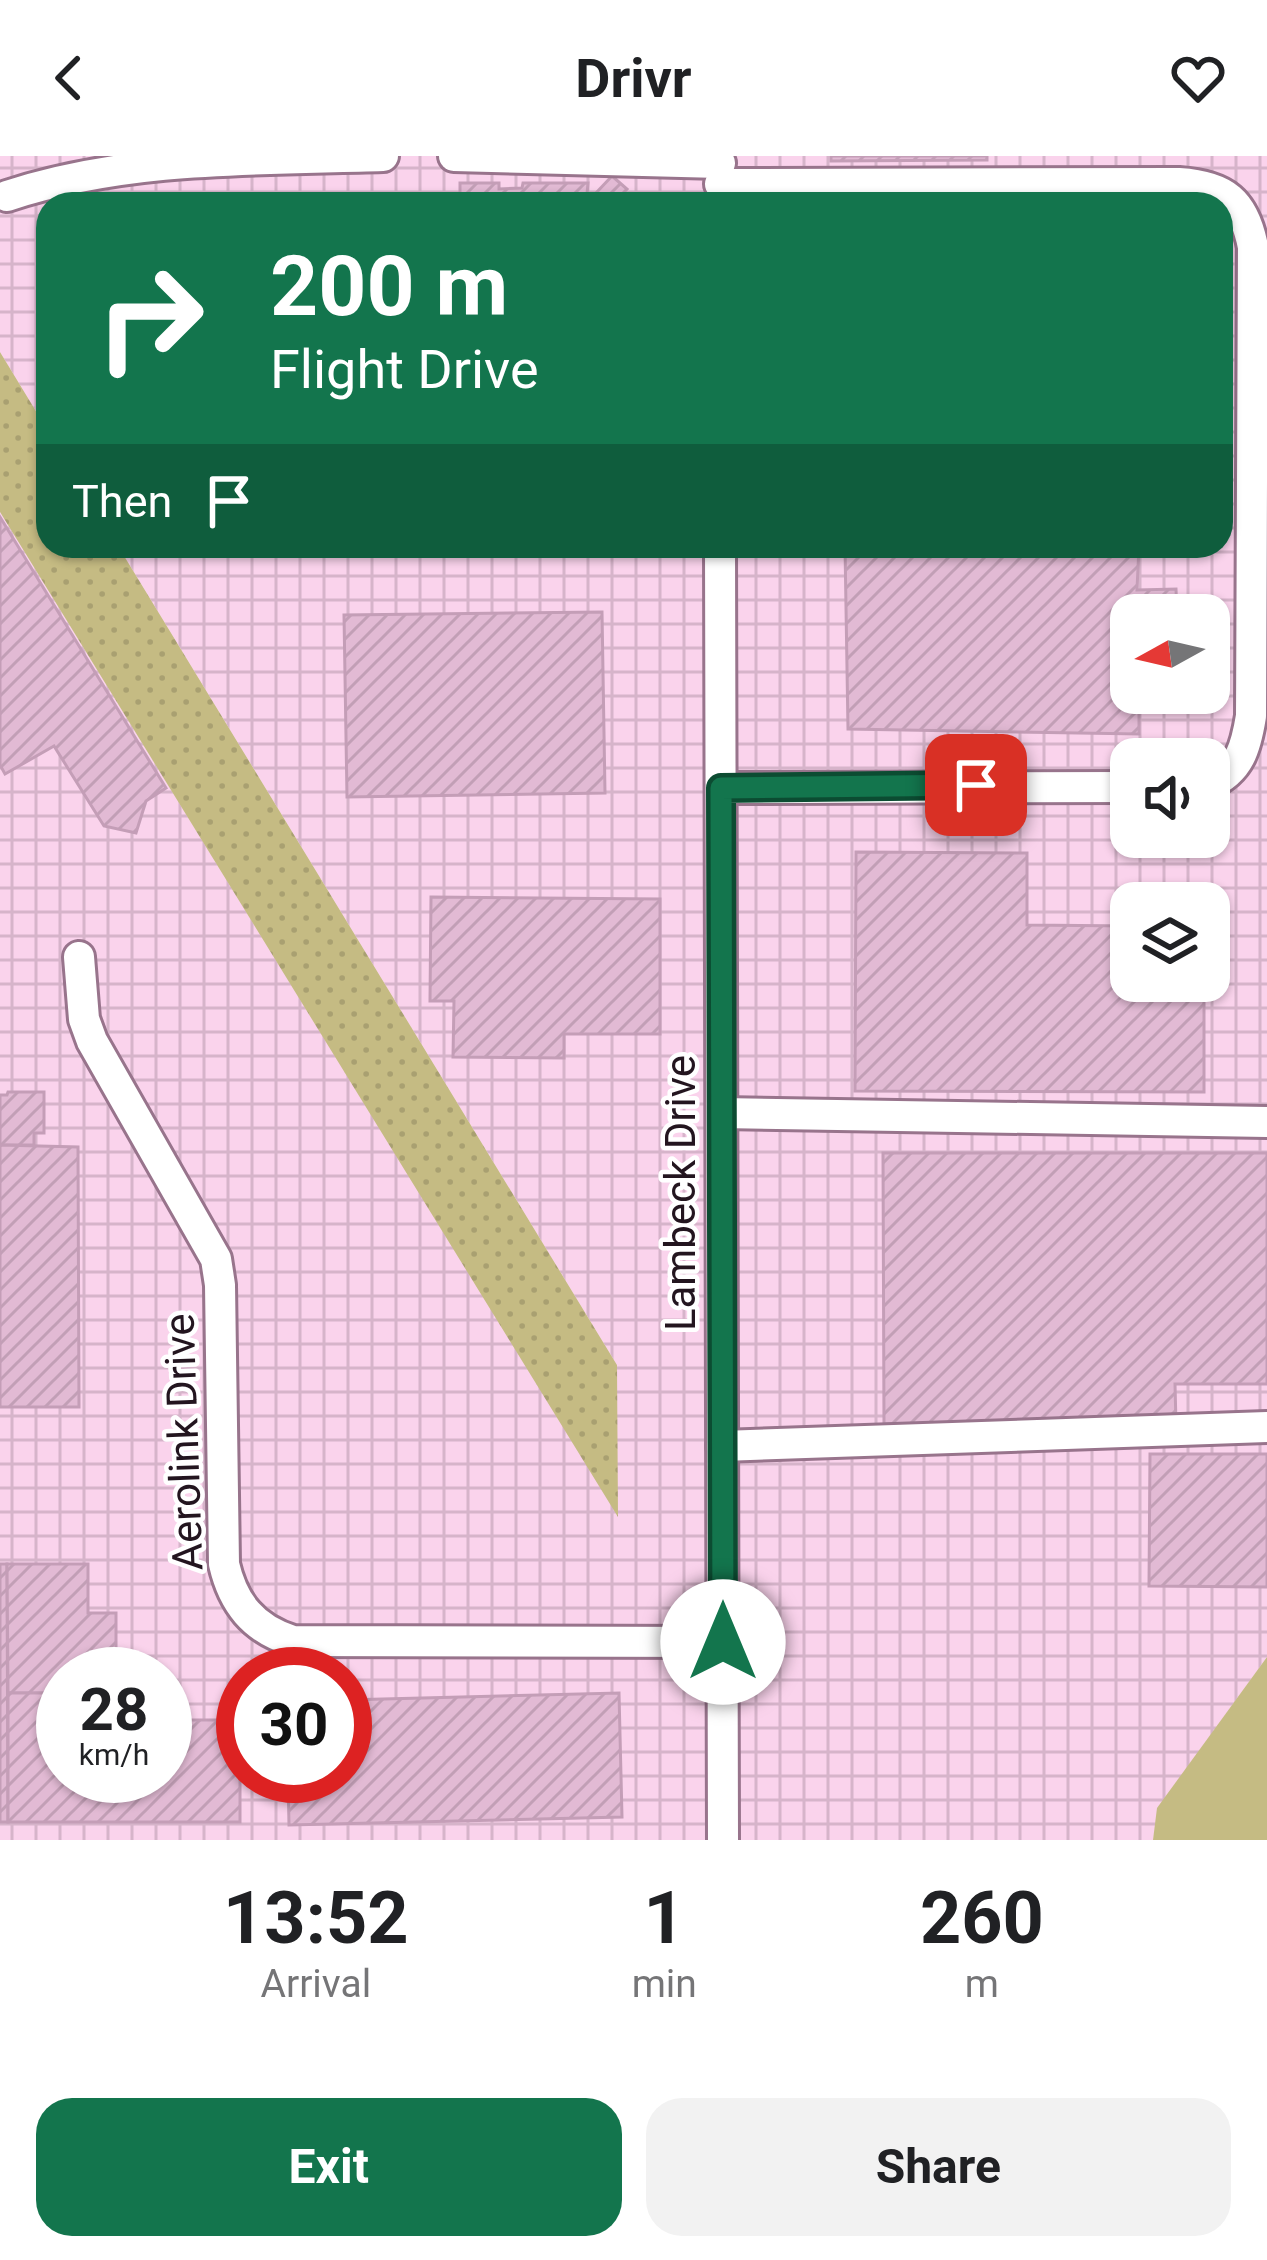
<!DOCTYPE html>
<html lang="en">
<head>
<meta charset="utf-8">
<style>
	:root { --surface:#fff; --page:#f2f2f2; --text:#202124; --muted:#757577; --accent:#13754d }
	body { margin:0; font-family:Roboto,sans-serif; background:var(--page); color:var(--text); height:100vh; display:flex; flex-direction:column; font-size:45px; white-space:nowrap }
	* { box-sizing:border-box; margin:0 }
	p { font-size:39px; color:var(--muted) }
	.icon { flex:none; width:66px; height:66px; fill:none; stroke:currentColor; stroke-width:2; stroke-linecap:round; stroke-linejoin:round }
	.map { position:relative; height:1684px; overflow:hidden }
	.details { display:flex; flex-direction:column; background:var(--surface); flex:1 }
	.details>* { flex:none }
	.banner { position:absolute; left:36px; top:36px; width:1197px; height:366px; border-radius:36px; box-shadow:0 3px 9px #0004; background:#13754d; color:#fff; overflow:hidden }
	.needle { width:78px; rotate:262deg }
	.fabs { position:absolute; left:1110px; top:438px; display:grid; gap:24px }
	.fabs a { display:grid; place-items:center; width:120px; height:120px; border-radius:24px; background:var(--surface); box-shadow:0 3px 9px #0004; font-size:60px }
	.speed { position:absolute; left:36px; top:1491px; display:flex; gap:24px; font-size:60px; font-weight:700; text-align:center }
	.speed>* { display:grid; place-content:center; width:156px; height:156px; border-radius:50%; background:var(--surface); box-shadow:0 3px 9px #0004; line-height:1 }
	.speed small { font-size:30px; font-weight:400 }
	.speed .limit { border:18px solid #d22; background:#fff; color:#111 }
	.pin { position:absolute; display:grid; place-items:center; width:102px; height:102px; color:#fff; margin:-51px; border-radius:24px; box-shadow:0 6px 18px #0006 }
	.me { position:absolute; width:132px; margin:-66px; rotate:0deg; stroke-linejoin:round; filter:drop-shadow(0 0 9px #0008) }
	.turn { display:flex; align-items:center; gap:42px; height:252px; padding:0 36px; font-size:54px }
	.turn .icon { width:156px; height:156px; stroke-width:2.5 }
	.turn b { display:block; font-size:84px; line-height:102px }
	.then { display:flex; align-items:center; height:114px; padding:0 36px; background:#0003; gap:24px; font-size:45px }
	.eta { display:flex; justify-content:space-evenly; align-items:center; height:204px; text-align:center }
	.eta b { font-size:72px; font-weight:700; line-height:84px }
	.button { display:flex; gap:24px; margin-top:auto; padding:24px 36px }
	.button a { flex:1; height:138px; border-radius:36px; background:var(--accent); color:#fff; font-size:48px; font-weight:700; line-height:138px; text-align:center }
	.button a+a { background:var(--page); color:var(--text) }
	header { display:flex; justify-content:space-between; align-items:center; height:156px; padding:0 36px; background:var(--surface); font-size:54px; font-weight:700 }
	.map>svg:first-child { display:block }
</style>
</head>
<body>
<header><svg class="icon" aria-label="back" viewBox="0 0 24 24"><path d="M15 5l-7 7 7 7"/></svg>Drivr<svg class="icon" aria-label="heart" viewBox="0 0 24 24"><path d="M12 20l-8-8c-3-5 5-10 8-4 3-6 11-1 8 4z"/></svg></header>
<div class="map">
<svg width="1267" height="1684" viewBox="0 0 1267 1684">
	<defs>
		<pattern id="industrial-grid" width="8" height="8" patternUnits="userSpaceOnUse" patternTransform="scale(3)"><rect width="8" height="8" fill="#fad3ec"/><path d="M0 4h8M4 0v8" fill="none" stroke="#d6b4ca"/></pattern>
		<pattern id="grass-dots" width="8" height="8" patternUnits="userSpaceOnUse" patternTransform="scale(3)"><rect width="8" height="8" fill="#c5bb83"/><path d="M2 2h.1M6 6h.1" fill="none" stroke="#a9a071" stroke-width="1.8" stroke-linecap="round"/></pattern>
		<pattern id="building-hatch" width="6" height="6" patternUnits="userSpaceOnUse" patternTransform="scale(3)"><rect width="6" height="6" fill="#e2bad4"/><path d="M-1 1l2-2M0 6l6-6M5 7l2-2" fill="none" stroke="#c29fb6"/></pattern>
	</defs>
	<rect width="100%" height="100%" fill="#fbe2f2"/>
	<!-- industrial -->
	<path fill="url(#industrial-grid)" fill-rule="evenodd" d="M0,0H1267V1501L1158,1652L1153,1684H0V356L617,1358V1209L118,390H1221V48H48V275L0,196ZM1131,459H1209V537H1131ZM1131,603H1209V681H1131ZM1131,747H1209V825H1131ZM63,1518H165V1620H63ZM243,1518H345V1620H243Z"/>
	<!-- grass -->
	<polygon fill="url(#grass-dots)" points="0,196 48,275 48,390 118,390 617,1209 618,1361 0,356"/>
	<!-- green -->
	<polygon fill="#c5bb83" points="1267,1501 1267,1684 1153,1684 1157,1652"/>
	<!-- building -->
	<g fill="url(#building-hatch)" stroke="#c49eb7" stroke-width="3">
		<polygon points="831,0 987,0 987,4 831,5"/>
		<polygon points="612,20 627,33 612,48 399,48 399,45 460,44 460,27 499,27 499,33 522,32 523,27 588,27 587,38 595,38"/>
		<polygon points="0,361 166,632 146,645 136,677 104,670 54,590 5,618 0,609"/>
		<polygon points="845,390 1139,390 1137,434 1176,433 1177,459 1131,459 1131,537 1139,537 1139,578 848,573"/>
		<polygon points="602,456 605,637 347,641 344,459"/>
		<polygon points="856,696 1027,697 1027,769 1131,770 1131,825 1204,825 1204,936 855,935"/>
		<polygon points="431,741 660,743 660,878 564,878 564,902 453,901 454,845 430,845"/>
		<polygon points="8,936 44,936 44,977 34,977 34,989 0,989 0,939 7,939"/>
		<polygon points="0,989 78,991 79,1251 0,1251"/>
		<polygon points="883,997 1267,997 1267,1228 1175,1228 1176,1268 884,1268"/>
		<polygon points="1150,1298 1267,1298 1267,1431 1149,1430"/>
		<polygon points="0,1408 7,1408 8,1666 0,1666"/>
		<polygon points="7,1408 88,1408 88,1457 116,1457 116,1518 63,1518 63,1537 8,1537"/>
		<polygon points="8,1537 63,1537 63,1620 165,1620 166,1564 240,1564 240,1666 8,1666"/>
		<polygon points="619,1537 622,1661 289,1669 288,1620 345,1620 345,1544"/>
	</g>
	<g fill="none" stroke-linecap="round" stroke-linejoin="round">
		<!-- minor casing -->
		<g stroke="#98748c" stroke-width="36">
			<g id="minor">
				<polyline points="454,0 720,7"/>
				<path d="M720,28L1179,27C1225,30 1244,45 1253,91L1251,560C1246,591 1240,615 1209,628"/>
				<path d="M7,40C128,0 257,4 383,0"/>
				<polyline points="720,390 723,1684"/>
				<polyline points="721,632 1131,631"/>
				<path d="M79,801L84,863L92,885L216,1103L220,1129L224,1408C233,1447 253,1473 293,1485L723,1486"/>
				<polyline points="722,957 1267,966"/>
				<polyline points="722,1290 1267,1271"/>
			</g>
		</g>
		<!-- minor -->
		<use href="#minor" stroke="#fff" stroke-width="30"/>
	</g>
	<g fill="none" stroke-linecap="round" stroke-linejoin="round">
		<!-- route casing -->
		<g stroke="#0c4c32" stroke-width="30">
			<polyline id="route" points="723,1486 721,632 976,629"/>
		</g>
		<!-- route -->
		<use href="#route" stroke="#13754d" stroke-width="21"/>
	</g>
	<g text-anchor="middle" stroke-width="9" stroke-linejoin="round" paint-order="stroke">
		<!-- street labels -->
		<g font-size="42" fill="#23151f" stroke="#fff">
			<text transform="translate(680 1037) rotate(-90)" y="15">Lambeck Drive</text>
			<text transform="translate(183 1286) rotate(-92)" y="15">Aerolink Drive</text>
		</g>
	</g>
</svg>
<div class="fabs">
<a><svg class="needle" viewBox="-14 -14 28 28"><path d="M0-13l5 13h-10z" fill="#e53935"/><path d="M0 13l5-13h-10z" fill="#757577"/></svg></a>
<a><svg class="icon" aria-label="sound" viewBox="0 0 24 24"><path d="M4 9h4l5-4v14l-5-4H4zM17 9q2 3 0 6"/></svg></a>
<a><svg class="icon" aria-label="layers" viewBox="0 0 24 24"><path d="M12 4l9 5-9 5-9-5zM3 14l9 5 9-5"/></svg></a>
</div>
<div class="speed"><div>28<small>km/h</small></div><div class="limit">30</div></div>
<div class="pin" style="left:976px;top:629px;background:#d93025"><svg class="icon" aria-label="arrive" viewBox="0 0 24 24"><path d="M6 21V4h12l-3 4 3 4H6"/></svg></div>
<svg class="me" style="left:723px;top:1486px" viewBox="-20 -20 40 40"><circle r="19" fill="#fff"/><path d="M0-13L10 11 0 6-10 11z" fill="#13754d"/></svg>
<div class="banner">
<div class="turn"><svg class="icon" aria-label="right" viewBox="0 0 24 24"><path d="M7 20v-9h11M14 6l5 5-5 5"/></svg><div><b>200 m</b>Flight Drive</div></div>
<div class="then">Then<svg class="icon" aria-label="arrive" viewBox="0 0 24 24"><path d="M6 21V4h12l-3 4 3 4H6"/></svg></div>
</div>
</div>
<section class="details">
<div class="eta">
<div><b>13:52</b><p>Arrival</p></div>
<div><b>1</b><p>min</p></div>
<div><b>260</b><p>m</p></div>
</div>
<div class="button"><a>Exit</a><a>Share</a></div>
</section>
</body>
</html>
